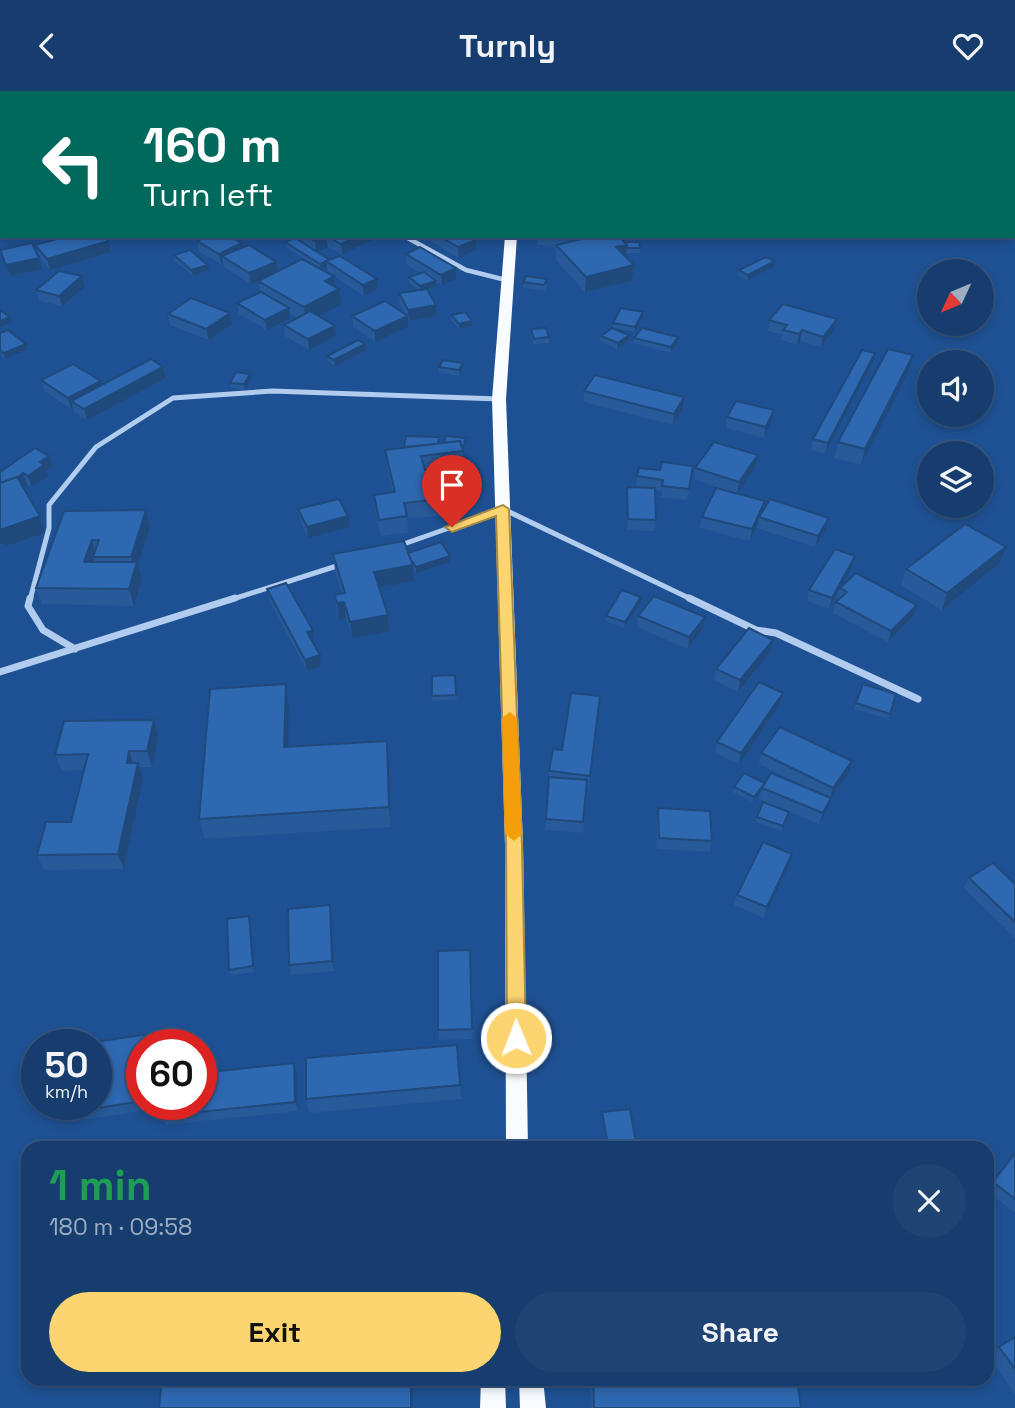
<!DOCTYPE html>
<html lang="en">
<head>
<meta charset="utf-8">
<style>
	:root { --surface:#163d6e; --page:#1f4473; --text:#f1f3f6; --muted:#9eaec2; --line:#355681; --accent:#fcd571 }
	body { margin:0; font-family:"Space Grotesk",sans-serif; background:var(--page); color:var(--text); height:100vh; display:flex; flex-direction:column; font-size:26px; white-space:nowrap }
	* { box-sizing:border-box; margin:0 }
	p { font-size:23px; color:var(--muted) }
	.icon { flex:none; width:38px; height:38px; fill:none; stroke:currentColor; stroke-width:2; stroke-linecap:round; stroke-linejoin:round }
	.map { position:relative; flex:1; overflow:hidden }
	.panel { position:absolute; left:21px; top:1050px; width:973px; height:245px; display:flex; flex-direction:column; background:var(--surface); border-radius:21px; box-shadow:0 4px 10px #0003,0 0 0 2px var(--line) }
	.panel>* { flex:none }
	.top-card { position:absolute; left:0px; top:0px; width:1015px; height:147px; box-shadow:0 4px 10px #0003,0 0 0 2px var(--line); background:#00695c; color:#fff; overflow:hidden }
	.needle { width:46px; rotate:226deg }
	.tools { position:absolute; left:917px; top:168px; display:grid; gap:14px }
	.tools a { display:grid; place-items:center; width:77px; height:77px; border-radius:50%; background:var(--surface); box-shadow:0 4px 10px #0003,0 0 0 2px var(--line); font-size:35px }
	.speed { position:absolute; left:21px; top:938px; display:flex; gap:14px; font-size:35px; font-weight:700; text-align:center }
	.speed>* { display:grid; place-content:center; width:91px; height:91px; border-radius:50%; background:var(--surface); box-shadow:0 4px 10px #0003,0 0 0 2px var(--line); line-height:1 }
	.speed small { font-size:18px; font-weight:400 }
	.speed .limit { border:10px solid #d22; background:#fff; color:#111 }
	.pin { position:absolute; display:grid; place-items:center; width:60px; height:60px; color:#fff; margin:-72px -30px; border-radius:50% 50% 50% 0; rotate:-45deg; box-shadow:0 0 7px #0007 }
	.pin .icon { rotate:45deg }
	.me { position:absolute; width:77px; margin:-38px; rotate:359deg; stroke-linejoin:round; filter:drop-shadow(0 0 5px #0008) }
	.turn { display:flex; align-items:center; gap:24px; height:147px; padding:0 28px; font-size:32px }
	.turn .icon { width:91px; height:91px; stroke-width:2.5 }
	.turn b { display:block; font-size:49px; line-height:60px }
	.round { display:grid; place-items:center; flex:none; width:74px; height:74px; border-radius:37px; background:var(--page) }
	.head { display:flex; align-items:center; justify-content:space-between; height:119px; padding:0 28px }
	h1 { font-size:42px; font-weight:800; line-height:52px; color:#1e9e55 }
	.action { display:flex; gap:14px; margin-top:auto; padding:14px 28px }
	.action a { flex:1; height:80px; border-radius:42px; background:var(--accent); color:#111; font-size:28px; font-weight:800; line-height:80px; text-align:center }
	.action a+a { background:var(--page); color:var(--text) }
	header { display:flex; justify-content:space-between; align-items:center; height:91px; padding:0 28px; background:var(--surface); font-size:32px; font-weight:800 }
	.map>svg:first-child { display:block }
</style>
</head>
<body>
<header><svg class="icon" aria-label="back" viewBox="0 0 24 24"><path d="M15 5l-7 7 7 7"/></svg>Turnly<svg class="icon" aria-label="heart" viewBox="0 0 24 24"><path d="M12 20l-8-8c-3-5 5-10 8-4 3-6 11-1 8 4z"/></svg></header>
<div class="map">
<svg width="1015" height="1317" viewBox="0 0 1015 1317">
	<rect width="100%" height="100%" fill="#1e5193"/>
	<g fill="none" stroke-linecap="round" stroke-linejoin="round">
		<!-- street-far2 -->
		<g stroke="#b1ccee" stroke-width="4.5">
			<polyline points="200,0 202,2"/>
			<polyline points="105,2 110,0"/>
			<polyline points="404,145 466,179 506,189"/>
		</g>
		<!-- street-far1 -->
		<g stroke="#b1ccee" stroke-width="5">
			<polyline points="398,455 503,418 693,509"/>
			<polyline points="30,509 49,437 49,414 96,356 173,307 272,300 499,308"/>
			<polyline points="230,509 343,473"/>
		</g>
		<!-- street -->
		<g stroke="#b1ccee" stroke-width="7">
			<polyline points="30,507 28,515 43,539 75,558"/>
			<polyline points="689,507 756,539 776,542 918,608"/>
			<polyline points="0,581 235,507"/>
		</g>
		<!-- primary -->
		<g fill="#f8fbff" fill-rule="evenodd">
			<polygon points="588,0 600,0 587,2"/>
			<polygon points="505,145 517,145 506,308 523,754 528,1057 506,1057 505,754 492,308"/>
			<polygon points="481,1288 505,1288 506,1317 480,1317"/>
			<polygon points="519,1288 543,1288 546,1317 520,1317"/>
		</g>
	</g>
	<!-- wall -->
	<g fill="#285998">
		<polygon points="28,0 67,0 68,2 31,2"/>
		<polygon points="206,0 234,0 230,2 206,2"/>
		<polygon points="489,0 515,0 510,2 491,2"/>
		<polygon points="641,0 695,0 695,2 642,2"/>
		<polygon points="296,145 380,145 342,164 328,156 316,160 330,169 377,188 377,199 364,205 328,181 327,176 321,178 335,196 341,214 319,225 335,235 336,245 309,259 285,245 284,234 298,227 289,222 290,228 267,239 239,223 237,212 260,201 258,190 251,193 224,176 223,172 221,173 199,161 197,150 242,157 277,180 317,176 286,156 285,151 296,148"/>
		<polygon points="422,145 470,145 476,159 459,167"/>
		<polygon points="538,145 575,145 573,150 625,151 640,157 640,162 627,162 626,167 634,174 632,190 585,201 556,169 556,156 538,154"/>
		<polygon points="35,154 111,161 50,179 38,165"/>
		<polygon points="0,161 42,178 10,185"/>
		<polygon points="406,163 456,188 442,194 436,191 436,195 427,198 436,214 436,225 409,230 408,228 408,236 375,251 353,236 352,225 405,223 400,213 399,202 419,199 409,192 409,186 421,182 406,173"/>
		<polygon points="174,164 208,174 209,179 193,185 175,170"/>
		<polygon points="774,176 747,189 738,185 739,179"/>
		<polygon points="523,191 547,194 544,200 523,197"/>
		<polygon points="85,196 62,215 40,210 36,199"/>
		<polygon points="230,222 232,233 209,249 170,234 168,223"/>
		<polygon points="452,224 472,230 472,235 459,238 452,230"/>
		<polygon points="642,226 635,241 613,237 629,249 617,258 600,250 601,245 613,237 613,232"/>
		<polygon points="837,228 834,239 821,256 800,250 797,254 781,249 782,244 768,240 769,229"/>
		<polygon points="531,238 549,246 549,252 534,253 531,244"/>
		<polygon points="0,242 26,253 27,259 5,268 0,263"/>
		<polygon points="634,247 678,251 671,262 634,252"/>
		<polygon points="366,259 335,275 328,270 327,265"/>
		<polygon points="875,262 872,273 825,363 811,359 813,348"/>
		<polygon points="163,276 166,287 87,329 74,321 73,317 71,318 44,300 41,289 101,290 102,294"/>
		<polygon points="439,276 463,277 459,285 439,281"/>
		<polygon points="909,280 861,374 834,367 838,351"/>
		<polygon points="251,288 245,299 231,297 230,292"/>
		<polygon points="584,300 683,317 673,334 584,311"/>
		<polygon points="774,319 772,330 764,347 726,337 727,326"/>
		<polygon points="466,347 466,352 463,361 464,376 439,379 442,388 470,405 450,409 445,400 447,407 448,424 407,428 408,442 381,445 375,420 374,404 393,401 387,375 385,359 439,352"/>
		<polygon points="758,364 756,375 737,402 765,410 764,418 829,427 826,438 815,456 757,437 758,433 750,450 700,437 702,426 734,402 694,388 695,377"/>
		<polygon points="49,365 53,376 46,380 48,385 32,396 27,394 23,396 40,425 45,442 6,455 5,452 0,453 0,381"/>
		<polygon points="637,385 691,386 687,409 661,406 662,400 655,399 656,429 655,440 627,439 627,396 636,396"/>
		<polygon points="298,418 350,436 308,447 300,429"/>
		<polygon points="64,420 150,436 138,475 142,488 134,515 42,513 36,497"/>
		<polygon points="408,462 450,465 450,471 416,482 413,477 414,490 379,496 390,540 352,547 346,527 339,529 337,520 334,504 342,502 335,480 333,463"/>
		<polygon points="855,465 852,476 842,495 914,525 888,551 833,522 836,511 838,509 837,508 839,501 829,518 807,510 809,499"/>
		<polygon points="1000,472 942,519 901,494 906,478"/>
		<polygon points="267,498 313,539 314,550 312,551 320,564 321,575 307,580 269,509"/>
		<polygon points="641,511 624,537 605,530 606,525"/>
		<polygon points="638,525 703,537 688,558 637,536"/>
		<polygon points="771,560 738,601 714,589 716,578"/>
		<polygon points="455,584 457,609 432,610 432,585"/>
		<polygon points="286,593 289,614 288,656 387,650 389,671 391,736 205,748 199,728"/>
		<polygon points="896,603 888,628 854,618 856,612"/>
		<polygon points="600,605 589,696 586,695 583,742 545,739 549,680 562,659"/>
		<polygon points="780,613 739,673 715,662 717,651"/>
		<polygon points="158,646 152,676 139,676 143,688 124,778 44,779 37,764 71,731 84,679 62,680 55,664"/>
		<polygon points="761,662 849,681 830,708 827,718 819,733 759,708 761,700 753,711 733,701 734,696 765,692 812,699 759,673"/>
		<polygon points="658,717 712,750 710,761 657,758 657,728"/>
		<polygon points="757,726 788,726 781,740 756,731"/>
		<polygon points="792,763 789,774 764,827 734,814 737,804"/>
		<polygon points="969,787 1015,793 1015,847 964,797"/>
		<polygon points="330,814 332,825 334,880 291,884 289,874"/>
		<polygon points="251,830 254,881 231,884 229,879"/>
		<polygon points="470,859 473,948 439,949 438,939"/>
		<polygon points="155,942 159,954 142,954 142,1013 159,1013 159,1017 84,1029 79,1020 79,1013 96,1013 96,954 82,954 82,953"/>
		<polygon points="457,954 461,1008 310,1022 306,1008"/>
		<polygon points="294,972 297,982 298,1020 166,1034 161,1025"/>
		<polygon points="602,1021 636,1051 635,1055 622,1057 607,1057 602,1026"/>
		<polygon points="1015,1062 1015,1122 987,1100"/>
		<polygon points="1015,1246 1015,1303 989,1266 999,1256"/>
		<polygon points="590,1288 797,1288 801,1317 591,1317"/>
	</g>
	<!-- shaded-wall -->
	<g fill="#20497c">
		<polygon points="216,0 234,0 230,2 216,2"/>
		<polygon points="499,0 515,0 510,2 499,2"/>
		<polygon points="681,0 695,0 695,2 678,2"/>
		<polygon points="326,145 328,156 316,161 315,150"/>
		<polygon points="357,145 380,145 342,164 341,153"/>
		<polygon points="476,149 476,159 459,167 458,156"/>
		<polygon points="108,150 111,161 50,179 47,168"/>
		<polygon points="242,152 243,163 222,165 223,172 221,173 219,163"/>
		<polygon points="627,154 626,169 616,156"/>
		<polygon points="39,167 42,178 10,185 6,174"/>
		<polygon points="775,170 774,176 747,189 748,184"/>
		<polygon points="276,171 278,181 251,193 249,182"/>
		<polygon points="327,171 327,176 321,179 320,173"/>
		<polygon points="208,174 209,179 193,185 191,179"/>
		<polygon points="634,174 632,190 585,201 586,186"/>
		<polygon points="456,177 456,188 442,194 441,184"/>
		<polygon points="82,185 85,196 62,215 59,205"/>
		<polygon points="334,185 336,200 339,198 341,214 306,232 304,216 325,190"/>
		<polygon points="377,188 377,199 364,205 363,194"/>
		<polygon points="436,190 436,195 421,200 420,195"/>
		<polygon points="436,214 436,225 409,230 408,219"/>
		<polygon points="289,217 290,228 267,239 265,229"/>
		<polygon points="643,221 642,226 635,241 635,236"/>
		<polygon points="230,222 232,233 209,249 206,238"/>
		<polygon points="408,225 408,236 375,251 375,240"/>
		<polygon points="10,226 12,231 0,236 0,230"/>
		<polygon points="837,228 834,239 821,256 823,246"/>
		<polygon points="472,230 472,235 459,238 459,233"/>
		<polygon points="335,235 336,245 309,259 308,248"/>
		<polygon points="802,239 800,250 797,254 799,243"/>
		<polygon points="629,244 629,249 617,258 618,252"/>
		<polygon points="678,246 678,251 671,262 671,256"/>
		<polygon points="26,253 27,259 5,268 4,262"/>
		<polygon points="365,253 366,259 335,275 334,269"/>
		<polygon points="875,262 872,273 825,363 828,352"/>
		<polygon points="913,264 909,280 861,374 865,358"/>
		<polygon points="463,272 463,277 459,285 459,279"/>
		<polygon points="163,276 166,287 87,329 84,318"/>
		<polygon points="250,283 251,288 245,299 244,293"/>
		<polygon points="101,290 104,301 71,310 73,317 71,318 68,307"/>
		<polygon points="684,306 683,317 673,334 674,323"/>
		<polygon points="774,319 772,330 764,347 766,336"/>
		<polygon points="758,364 756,375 737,403 739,391"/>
		<polygon points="49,365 53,376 46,380 48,385 32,396 28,385 40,371"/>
		<polygon points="23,382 27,394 8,407 4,396"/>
		<polygon points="470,399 470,405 450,409 450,404"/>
		<polygon points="765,410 763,421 759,426 758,433 750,450 752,438"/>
		<polygon points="146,419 150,436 138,475 142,488 134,515 129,498 135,479 131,466"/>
		<polygon points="40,425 45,442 6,455 0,439"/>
		<polygon points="348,425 350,436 308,447 307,436"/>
		<polygon points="829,427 826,438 815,456 818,445"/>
		<polygon points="0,439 5,452 0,453"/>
		<polygon points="92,449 97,466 93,466 95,471 84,471"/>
		<polygon points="1006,456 1000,472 942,519 947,502"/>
		<polygon points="450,465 450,471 416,482 416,476"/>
		<polygon points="855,465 852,476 840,498 840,497 829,518 832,507"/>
		<polygon points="413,474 414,490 376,497 374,481"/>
		<polygon points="641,506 641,511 624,537 625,531"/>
		<polygon points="344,511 346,527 339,529 337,512"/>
		<polygon points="917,514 914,525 888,551 891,540"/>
		<polygon points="388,524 390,540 352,547 350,531"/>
		<polygon points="705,526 703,537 688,558 689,546"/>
		<polygon points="313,539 314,550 309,552 307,541"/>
		<polygon points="773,549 771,560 738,601 740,589"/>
		<polygon points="320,564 321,575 307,580 305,569"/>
		<polygon points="286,593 289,614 288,677 284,656"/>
		<polygon points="783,602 780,613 739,673 741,662"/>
		<polygon points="154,629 158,646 152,676 147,660"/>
		<polygon points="387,650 389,671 391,736 389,716"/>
		<polygon points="129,660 134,676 127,672"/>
		<polygon points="852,670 849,681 830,708 833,697"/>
		<polygon points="138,672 143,688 124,778 118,763"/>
		<polygon points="765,692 761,700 753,711 754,706"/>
		<polygon points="831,707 827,718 819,733 823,722"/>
		<polygon points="792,763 789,774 764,827 767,816"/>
		<polygon points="330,814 332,825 334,880 332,870"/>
		<polygon points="249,825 251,830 254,881 253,875"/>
		<polygon points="155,942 159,952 159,954 155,954"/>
		<polygon points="294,972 297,982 298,1020 295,1011"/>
		<rect x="411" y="1288" width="2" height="29"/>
	</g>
	<!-- building -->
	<g fill="#2e68b1" stroke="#20497c" stroke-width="2">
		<polygon points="0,0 18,0 20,2 2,2"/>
		<polygon points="40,0 67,0 68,1 43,2"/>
		<polygon points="663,0 681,0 678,2 668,2"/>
		<polygon points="745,0 789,0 792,2 748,2"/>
		<polygon points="2,47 2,60 0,61 0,48"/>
		<polygon points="68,145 104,145 108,150 47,168 35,154"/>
		<polygon points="208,145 229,145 242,152 219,163 197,150"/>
		<polygon points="307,145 326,145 315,150"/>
		<polygon points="327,145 357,145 341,153"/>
		<polygon points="439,145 470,145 476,149 458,156"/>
		<polygon points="553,145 571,145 570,147"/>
		<polygon points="594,145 619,145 627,154 616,156 634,174 586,186 556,154"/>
		<polygon points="295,147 330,169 320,173 285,151"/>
		<polygon points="625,151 639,151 640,157 627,157 627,154"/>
		<polygon points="32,152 39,167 6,174 0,159"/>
		<polygon points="249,154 276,171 249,182 222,165"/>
		<polygon points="420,156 456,177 441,184 406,163"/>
		<polygon points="190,159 208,174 191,179 174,164"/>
		<polygon points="340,165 377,188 363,194 326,170"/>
		<polygon points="766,166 775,170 748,184 739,179"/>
		<polygon points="302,168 334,185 325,190 339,198 304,216 258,190"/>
		<polygon points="59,180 82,185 59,205 36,199"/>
		<polygon points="424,181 436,190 420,195 409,186"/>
		<polygon points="526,185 547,188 544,194 523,191"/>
		<polygon points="427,198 436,214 408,219 399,202"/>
		<polygon points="261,201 289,217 265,229 237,212"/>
		<polygon points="191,207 230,222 206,238 168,223"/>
		<polygon points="385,210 408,225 375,240 352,225"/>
		<polygon points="783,213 837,228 823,246 802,239 799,243 783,239 787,234 769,229"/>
		<polygon points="621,217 643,221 635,236 613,232"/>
		<polygon points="0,219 10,226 0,230"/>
		<polygon points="310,220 335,235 308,248 284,234"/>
		<polygon points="465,221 472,230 459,233 452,224"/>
		<polygon points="546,237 549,246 534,248 531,238"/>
		<polygon points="612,237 629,244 618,252 601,245"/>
		<polygon points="642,237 678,246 671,256 634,247"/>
		<polygon points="8,239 26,253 4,262 0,259 0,242"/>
		<polygon points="358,249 365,253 334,269 327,265"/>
		<polygon points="888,258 913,264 865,358 838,351"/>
		<polygon points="862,259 875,262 828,352 813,348"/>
		<polygon points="151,268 163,276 84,318 71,310"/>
		<polygon points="443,269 463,272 459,279 439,276"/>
		<polygon points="73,273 101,290 68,307 41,289"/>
		<polygon points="236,281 250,283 244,293 230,292"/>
		<polygon points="595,284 684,306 674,323 584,300"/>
		<polygon points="736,310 774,319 766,336 727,326"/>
		<polygon points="406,345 439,346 438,353 404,356"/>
		<polygon points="446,345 466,347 463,357 460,350 444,352"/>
		<polygon points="460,350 463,360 421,365 425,379 439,377 447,407 404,412 407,425 379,429 374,404 395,401 385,359"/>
		<polygon points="714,351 758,364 739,391 695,377"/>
		<polygon points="35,357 49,365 40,371 44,374 28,385 23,382 17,387 0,392 0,381"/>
		<polygon points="662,371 693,375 689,398 662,395 663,389 637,385 639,377 660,379"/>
		<polygon points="462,384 470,399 450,404 442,388"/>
		<polygon points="17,386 40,425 0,439 0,392"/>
		<polygon points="627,396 655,397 656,429 628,428"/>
		<polygon points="716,397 765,410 752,438 702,426"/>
		<polygon points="339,408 348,425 307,436 298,418"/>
		<polygon points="770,408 829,427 818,445 759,426"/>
		<polygon points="146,419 131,466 93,466 99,449 92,449 84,471 137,471 129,498 36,497 64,420"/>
		<polygon points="965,433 1006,456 947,502 906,478"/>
		<polygon points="404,450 413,474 374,481 388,524 350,531 344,511 337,512 334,504 345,502 333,463"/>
		<polygon points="441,451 450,465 416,476 411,469 408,462"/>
		<polygon points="835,458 855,465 832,507 809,499"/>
		<polygon points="856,482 917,514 891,540 836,511 847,501 840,497"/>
		<polygon points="286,492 313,539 307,541 320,564 305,569 267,498"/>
		<polygon points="622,499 641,506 625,531 606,525"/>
		<polygon points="654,505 705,526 689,546 638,525"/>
		<polygon points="749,537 773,549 740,589 716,578"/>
		<polygon points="455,584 456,604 432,605 432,585"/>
		<polygon points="759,591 783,602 741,662 717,651"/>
		<polygon points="286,593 284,656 387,650 389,716 199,728 210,598"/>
		<polygon points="863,593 896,603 890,623 856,612"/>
		<polygon points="571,602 600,605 590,685 549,680 553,658 562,659"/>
		<polygon points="154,629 147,660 129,660 127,672 138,672 118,763 37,764 46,731 71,731 88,663 55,664 64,630"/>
		<polygon points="780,636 852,670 833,697 761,662"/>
		<polygon points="744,682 765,692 754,706 734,696"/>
		<polygon points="771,682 831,707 823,722 762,697"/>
		<polygon points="549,686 587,689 583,731 546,728"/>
		<polygon points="763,711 789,721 783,735 757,726"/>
		<polygon points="658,717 710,720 712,750 659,747"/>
		<polygon points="763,751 792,763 767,816 737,804"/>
		<polygon points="993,772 1015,793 1015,831 969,787"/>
		<polygon points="330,814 332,870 289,874 288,818"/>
		<polygon points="249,825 253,875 229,879 227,828"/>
		<polygon points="470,859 472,938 438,939 438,860"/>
		<polygon points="155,942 155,954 142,954 142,1010 79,1020 79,1013 96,1013 96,954 82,954 82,953"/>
		<polygon points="457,954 460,994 306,1008 306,967"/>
		<polygon points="294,972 295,1011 161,1025 162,1013 201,1013 201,982"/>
		<polygon points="630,1018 636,1051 608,1054 602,1021"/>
		<polygon points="1015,1062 1015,1108 993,1091"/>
		<polygon points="1015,1246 1015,1278 999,1256"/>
		<polygon points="162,1288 411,1288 411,1317 159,1317"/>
		<polygon points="593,1288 797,1288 801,1317 594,1317"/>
	</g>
	<!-- route -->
	<polygon fill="#fcd571" stroke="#a48a49" stroke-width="2" points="503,414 509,418 522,754 526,947 523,953 516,955 510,953 507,947 506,754 496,425 452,441 445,436"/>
	<!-- slow -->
	<polygon fill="#f59e0b" points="510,621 517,627 522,743 514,750 505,743 502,627"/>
</svg>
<div class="tools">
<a><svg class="needle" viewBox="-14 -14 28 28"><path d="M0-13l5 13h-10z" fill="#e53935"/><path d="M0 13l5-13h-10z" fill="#9eaec2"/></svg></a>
<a><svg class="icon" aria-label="sound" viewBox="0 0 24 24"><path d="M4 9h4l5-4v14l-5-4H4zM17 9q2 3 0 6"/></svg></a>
<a><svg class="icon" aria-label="layers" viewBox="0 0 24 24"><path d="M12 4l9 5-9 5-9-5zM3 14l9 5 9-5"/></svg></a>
</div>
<div class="speed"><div>50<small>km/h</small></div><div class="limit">60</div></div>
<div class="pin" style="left:452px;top:436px;background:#d93025"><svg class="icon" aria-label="arrive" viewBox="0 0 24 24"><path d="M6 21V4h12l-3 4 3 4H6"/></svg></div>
<svg class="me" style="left:516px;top:947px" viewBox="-20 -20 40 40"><circle r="17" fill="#fcd571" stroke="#fff" stroke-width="3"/><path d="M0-11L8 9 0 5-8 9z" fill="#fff"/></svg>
<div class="top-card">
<div class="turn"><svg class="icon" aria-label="left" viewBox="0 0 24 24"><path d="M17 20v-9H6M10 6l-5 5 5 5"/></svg><div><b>160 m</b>Turn left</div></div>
</div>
<section class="panel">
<div class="head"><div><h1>1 min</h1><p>180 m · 09:58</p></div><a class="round"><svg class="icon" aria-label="close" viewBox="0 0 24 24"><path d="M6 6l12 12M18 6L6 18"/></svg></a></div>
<div class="action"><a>Exit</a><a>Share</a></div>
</section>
</div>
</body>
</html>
